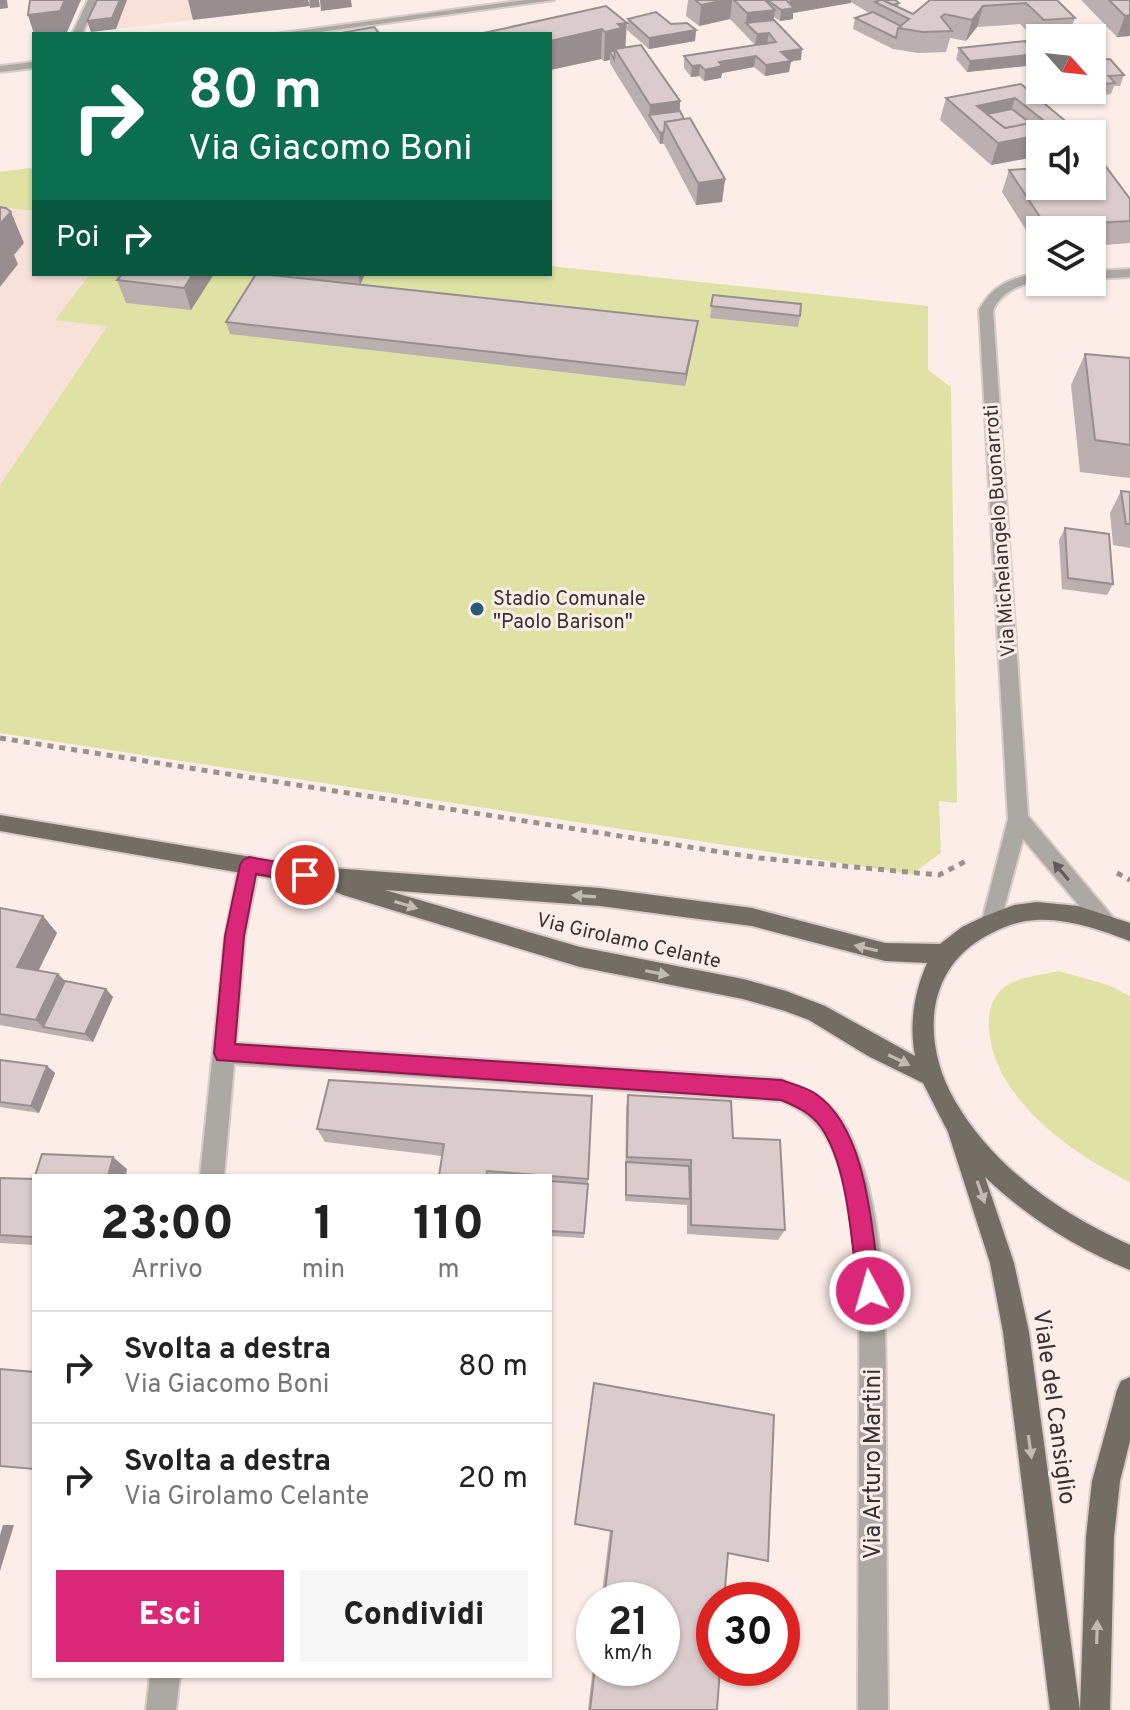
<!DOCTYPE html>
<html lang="it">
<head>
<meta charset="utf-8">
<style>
	:root { --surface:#fff; --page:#f6f6f6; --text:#222; --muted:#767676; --line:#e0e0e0; --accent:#db2777 }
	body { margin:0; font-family:Overpass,sans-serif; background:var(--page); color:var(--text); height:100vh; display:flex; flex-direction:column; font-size:30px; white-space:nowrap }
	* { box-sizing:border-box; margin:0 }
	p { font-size:26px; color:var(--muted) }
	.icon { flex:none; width:44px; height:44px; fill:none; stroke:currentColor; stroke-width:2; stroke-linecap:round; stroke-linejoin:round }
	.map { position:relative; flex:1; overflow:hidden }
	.panel { position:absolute; left:32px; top:1174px; width:520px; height:504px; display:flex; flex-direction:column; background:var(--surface); border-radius:0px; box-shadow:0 2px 6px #0004 }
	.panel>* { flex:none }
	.banner { position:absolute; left:32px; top:32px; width:520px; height:244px; border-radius:0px; box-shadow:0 2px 6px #0004; background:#0b6e4f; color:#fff; overflow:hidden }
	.needle { width:52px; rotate:117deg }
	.buttons { position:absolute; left:1026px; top:24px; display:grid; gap:16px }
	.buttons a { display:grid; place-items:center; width:80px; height:80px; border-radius:0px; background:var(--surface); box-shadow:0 2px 6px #0004; font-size:40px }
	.speed { position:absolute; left:576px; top:1582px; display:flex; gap:16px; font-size:40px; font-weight:700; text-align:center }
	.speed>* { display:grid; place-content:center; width:104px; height:104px; border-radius:50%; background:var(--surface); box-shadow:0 2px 6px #0004; line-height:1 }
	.speed small { font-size:20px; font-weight:400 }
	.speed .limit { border:12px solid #d22; background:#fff; color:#111 }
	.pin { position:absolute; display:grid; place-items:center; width:68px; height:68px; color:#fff; margin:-34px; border:4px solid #fff; border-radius:50%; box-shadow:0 2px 8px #0007 }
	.me { position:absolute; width:88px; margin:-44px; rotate:354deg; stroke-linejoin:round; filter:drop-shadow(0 0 6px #0008) }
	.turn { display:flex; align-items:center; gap:28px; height:168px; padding:0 24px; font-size:36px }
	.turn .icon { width:104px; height:104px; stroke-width:2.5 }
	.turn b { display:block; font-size:56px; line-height:68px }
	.then { display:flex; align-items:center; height:76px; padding:0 24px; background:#0003; gap:16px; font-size:30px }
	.eta { display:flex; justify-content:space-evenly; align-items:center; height:136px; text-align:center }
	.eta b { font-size:48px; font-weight:800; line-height:56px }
	.action { display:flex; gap:16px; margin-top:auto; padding:16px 24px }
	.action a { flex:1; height:92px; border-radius:0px; background:var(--accent); color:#fff; font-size:32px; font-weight:800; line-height:92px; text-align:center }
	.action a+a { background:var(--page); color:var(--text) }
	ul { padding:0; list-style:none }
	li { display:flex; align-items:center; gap:24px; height:112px; padding:0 24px; border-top:2px solid var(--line) }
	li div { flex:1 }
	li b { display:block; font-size:30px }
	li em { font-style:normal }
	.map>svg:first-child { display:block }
</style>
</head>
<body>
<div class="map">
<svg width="1130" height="1710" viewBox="0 0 1130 1710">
	<rect width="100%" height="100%" fill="#fcede8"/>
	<!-- built -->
	<g fill="#f7e1d8">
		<polygon points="105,0 300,0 309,6 91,32"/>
		<polygon points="0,207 34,211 34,274 90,274 56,319 107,325 0,485"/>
	</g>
	<!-- green -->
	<g fill="#dfe2a4">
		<polygon points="30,168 34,171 34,211 0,207 0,172"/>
		<polygon points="550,266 928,306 928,370 951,387 957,803 939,801 941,853 912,874 0,733 0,485 107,326 55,320 90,274 550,274"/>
		<path d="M1059,971L1108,985L1130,996V1182C1073,1154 994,1100 989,1029C988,1014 990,1002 1001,990C1014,977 1042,975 1059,971Z"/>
	</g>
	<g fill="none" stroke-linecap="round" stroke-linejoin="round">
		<!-- minor casing -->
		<g stroke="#d9cbc7" stroke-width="4">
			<g id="minor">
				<polygon points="88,0 98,0 82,34 72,34"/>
				<polygon points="1130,269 1130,277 1092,279 1092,271"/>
				<path d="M1040,273V281C1020,284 1002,291 993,310L1028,816L1112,916L1115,922L1112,928L1105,931L1098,928L1023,839L999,927L992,930L985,927L982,921L1008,819L979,310C992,285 1013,277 1040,273Z"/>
				<path d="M249,856L256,859L259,865L245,936L236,1043L781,1079C809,1090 833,1101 847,1129C891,1214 885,1347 886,1441C886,1531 887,1620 888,1710H858C858,1617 859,1524 859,1431C859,1353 865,1213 830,1144C819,1122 803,1110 781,1101L234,1064L224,1176H200L225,936L239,865L242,859Z"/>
				<polygon points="150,1676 180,1676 176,1710 146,1710"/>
			</g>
		</g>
		<!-- tertiary casing -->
		<g stroke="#d9cbc7" stroke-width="4">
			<g id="tertiary">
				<polygon points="525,0 554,0 305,34 275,34"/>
				<polygon points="34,62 34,68 0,72 0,66"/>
			</g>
		</g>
		<!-- primary casing -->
		<g stroke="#d9cbc7" stroke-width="4">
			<g id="primary">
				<path d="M0,815L305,866L600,888L752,908L885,943L940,944L962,927L985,916L1014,905L1037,902L1078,906L1130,923V941C1100,930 1068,918 1036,920C1019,921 1004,926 990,934C924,967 921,1042 955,1101C994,1168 1061,1214 1130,1245V1270C1076,1248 1028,1218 985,1177L1014,1263L1029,1332L1080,1710H1050L1003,1332L990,1263L948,1132L923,1083L868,1056L809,1020L785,1011L743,999L580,967L343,895L336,892L333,886L305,884L0,831ZM385,890L600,906L752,926L885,961L927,963C914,993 909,1024 915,1056L825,1006L786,991L743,979L580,947Z"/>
				<polygon points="1130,1377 1130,1441 1120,1481 1114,1537 1110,1710 1080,1710 1086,1537 1092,1481 1117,1390 1121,1381"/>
			</g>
		</g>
		<!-- path -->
		<g stroke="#9b908d" stroke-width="5" stroke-dasharray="6 6" stroke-linecap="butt">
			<polyline points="0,738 759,858 939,875 966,861"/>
			<polyline points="1117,873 1130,880"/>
		</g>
		<!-- minor -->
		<use href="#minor" fill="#aca8a4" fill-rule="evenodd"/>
		<!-- tertiary -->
		<use href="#tertiary" fill="#aca8a4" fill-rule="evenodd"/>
		<!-- primary -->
		<use href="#primary" fill="#736d64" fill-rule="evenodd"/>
	</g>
	<!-- wall -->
	<g fill="#bbafaf">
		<polygon points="688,0 895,0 899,3 898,7 913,14 930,0 1057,0 1075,18 1071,28 1079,38 1040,38 1040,44 1020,24 977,27 966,41 950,38 946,52 918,53 893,49 853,29 855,18 869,13 851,2 793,13 793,19 780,21 774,17 774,20 801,60 791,61 789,72 765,76 754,67 722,73 721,78 704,81 699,76 691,77 684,68 684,56 755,45 730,19 699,26 686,16"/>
		<polygon points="1081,0 1130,0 1130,36 1117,37"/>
		<polygon points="606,6 626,47 680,101 680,111 684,119 725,179 722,202 696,205 664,144 660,144 614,70 610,63 610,60 604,61 601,59 550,70 550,34"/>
		<polygon points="628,19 671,24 696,30 695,41 649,49 627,30"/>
		<polygon points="959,48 1037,54 1034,65 967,72 956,59"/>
		<polygon points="1092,56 1095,60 1124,75 1120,86 1114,86 1111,94 1085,97 1079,90 1092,90"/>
		<polygon points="1021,84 1075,129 1073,134 1040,134 1040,156 991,165 940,120 946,98"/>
		<polygon points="1009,170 1130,199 1130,243 1092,246 1092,230 1040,230 1040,249 1038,249 1002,192"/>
		<polygon points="214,274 191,310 126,303 117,280"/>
		<polygon points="295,274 365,274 360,285 696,333 685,386 230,334 226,322 296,278"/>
		<polygon points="713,295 800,316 798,327 710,318"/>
		<polygon points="1085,354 1130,358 1130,478 1080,472 1071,385"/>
		<polygon points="1121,491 1130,492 1130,548 1113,545 1110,513"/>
		<polygon points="1065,528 1113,584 1107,595 1062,589 1059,540"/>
		<polygon points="0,908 43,916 57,933 39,970 58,974 65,981 106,989 113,997 93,1042 0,1025"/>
		<polygon points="0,1060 47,1066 55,1073 39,1113 0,1107"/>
		<polygon points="329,1080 588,1179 584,1238 550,1236 550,1176 439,1176 442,1156 325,1142 317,1129"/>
		<polygon points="628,1095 733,1138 785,1230 778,1240 687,1234 687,1205 625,1201 626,1108"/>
		<polygon points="0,1178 34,1179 34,1245 0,1243"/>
		<polygon points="610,1530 728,1553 717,1710 588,1710 594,1658 594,1668 662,1668 662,1600 601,1600"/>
	</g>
	<!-- shaded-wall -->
	<g fill="#998e8f">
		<polygon points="0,0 7,0 8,8 0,9"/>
		<polygon points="65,0 81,0 67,32 50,34 34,34 28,15"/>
		<polygon points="120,0 127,0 116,29 91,32 87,21"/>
		<polygon points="188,0 308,0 310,6 193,20"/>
		<polygon points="309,0 319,0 320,7 310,8"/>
		<polygon points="320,0 351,0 352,7 321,11"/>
		<polygon points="725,0 732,0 730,19 699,26 701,5"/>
		<polygon points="790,0 851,0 851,3 793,13 793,19 780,21 781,10 789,9"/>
		<polygon points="769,1 768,11 775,10 772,30 746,23 747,13 758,3"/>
		<polygon points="983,6 977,27 966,41 972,20"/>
		<polygon points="1130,15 1130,36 1117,37 1125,16"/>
		<polygon points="627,23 625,52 617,54 615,49 614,59 610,52 610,60 604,61 605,32 618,24"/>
		<polygon points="602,29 601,59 550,70 550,41"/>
		<polygon points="696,30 695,41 649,49 649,38"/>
		<polygon points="769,33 767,44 755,45 757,34"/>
		<polygon points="802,49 801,60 791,61 789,72 765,76 766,65 781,52"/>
		<polygon points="1037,54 1034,65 967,72 970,61"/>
		<polygon points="756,56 754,67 722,73 721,78 704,81 705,70 719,62"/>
		<polygon points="700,65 699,76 691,77 692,66"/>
		<polygon points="1015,98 1008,120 985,125 977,106"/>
		<polygon points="680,101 679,123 649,115 650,105"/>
		<polygon points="1075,129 1073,134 1046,134"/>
		<polygon points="664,132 663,143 660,144 660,133"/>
		<polygon points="1040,135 1040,156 991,165 998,143"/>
		<polygon points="725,179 722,202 696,205 698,183"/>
		<polygon points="11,212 24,243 14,255 18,264 0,287 0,224"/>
		<polygon points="193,274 214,274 191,310 184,288"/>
		<polygon points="358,274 365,274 360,285"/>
		<polygon points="698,321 696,333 685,386 686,374"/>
		<polygon points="43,916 57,933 32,983 17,967"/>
		<polygon points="58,974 73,989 43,1027 36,1020"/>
		<polygon points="106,989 113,997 93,1042 85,1034"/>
		<polygon points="47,1066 55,1073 39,1113 31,1106"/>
		<polygon points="113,1157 127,1169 126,1176 108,1176"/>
		<polygon points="3,1525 14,1525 0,1571 0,1535"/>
	</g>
	<!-- building -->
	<g fill="#dacbcc" stroke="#998e8f" stroke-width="2" fill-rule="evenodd">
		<polygon points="30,0 65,0 60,11 28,15"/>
		<polygon points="97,0 120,0 112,18 87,21"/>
		<polygon points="695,0 725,0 701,5"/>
		<polygon points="734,0 765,0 775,10 747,13"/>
		<polygon points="765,0 786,0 794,8 781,10 769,1"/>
		<polygon points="880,0 883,0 913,14 930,0 1057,0 1075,18 1044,20 1026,3 983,6 972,20 945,14 941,17 952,31 923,32 898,28 909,19 875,2"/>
		<polygon points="883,0 895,0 899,3 893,5"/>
		<polygon points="1109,0 1130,0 1130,15 1125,16"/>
		<polygon points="606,6 627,23 618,24 622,28 605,32 602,29 550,41 550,34 479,34"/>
		<polygon points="656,12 671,24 687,23 696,30 649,38 628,19"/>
		<polygon points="873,12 901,26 898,28 896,38 855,18"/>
		<polygon points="774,20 802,49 781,52 791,61 766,65 756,56 719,62 722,66 705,70 700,65 692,66 684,56 776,42 769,33 757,34 746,23"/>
		<polygon points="374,27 380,34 342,34 341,33"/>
		<polygon points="1071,28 1079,38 1048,38 1041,30"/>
		<polygon points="1025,41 1037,54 970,61 959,48"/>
		<polygon points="641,45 680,101 650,105 615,49"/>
		<polygon points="615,50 614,59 610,52"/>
		<polygon points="1092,56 1095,60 1110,59 1124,75 1109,76 1115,83 1092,85"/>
		<path d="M1021,84L1075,129L1040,134V135L998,143L946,98ZM1015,98L1043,120L1005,128L977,106Z"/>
		<polygon points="1012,109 1030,123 1005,128 987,114"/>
		<polygon points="680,111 684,119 665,122 664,132 660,133 649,115"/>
		<polygon points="690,118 725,179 698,183 665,122"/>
		<polygon points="1104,164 1130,199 1130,221 1046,226 1009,170 1040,168 1040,186 1092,186 1092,165"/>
		<polygon points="0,207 6,208 11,212 0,224"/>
		<polygon points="122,274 193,274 184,288 117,280"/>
		<polygon points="256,274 262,274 698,321 686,374 226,322"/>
		<polygon points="713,295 801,304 800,316 711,306"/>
		<polygon points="1085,354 1130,358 1130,445 1095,440"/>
		<polygon points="1121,491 1130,492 1130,524 1126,524"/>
		<polygon points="1065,528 1109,534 1113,584 1068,578"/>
		<polygon points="0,908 43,916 17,967 58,974 36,1020 0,1014"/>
		<polygon points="65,981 106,989 85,1034 43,1027"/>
		<polygon points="0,1060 47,1066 31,1106 0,1102"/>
		<polygon points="329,1080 592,1096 588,1179 487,1171 486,1176 439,1176 444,1144 317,1129"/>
		<polygon points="628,1095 731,1101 733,1138 780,1140 785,1230 691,1225 691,1160 627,1157"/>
		<polygon points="42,1154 113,1157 108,1176 35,1176"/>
		<polygon points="626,1162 689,1166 690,1199 626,1195"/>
		<polygon points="0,1178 34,1179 34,1237 0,1235"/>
		<polygon points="550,1181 588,1184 584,1233 550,1231"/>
		<polygon points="0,1369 34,1372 34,1469 0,1466"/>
		<polygon points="594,1383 774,1415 768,1561 728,1553 724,1600 714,1600 714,1668 720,1668 717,1710 590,1710 595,1668 662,1668 662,1600 604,1600 612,1531 575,1524"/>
	</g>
	<!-- one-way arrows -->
	<defs><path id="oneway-solid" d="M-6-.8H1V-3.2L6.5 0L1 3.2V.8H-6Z" transform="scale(2)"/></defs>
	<use fill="#605b58" href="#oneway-solid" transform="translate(1061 871) rotate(-130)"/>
	<g fill="#c5bab3">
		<use href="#oneway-solid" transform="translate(584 896) rotate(-176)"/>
		<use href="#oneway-solid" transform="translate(406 905) rotate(17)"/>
		<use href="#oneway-solid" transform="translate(866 948) rotate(-167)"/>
		<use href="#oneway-solid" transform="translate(657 973) rotate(11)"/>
		<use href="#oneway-solid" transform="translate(899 1060) rotate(26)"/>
		<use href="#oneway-solid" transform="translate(981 1192) rotate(71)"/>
		<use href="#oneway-solid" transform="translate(1030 1447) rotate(82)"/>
		<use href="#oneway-solid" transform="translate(1097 1632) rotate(-88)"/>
	</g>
	<!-- route -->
	<path fill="#db2777" stroke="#8e194d" stroke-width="2" d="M249,857L305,867L311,869L314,875L311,880L305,882L256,874L244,936L235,1044L781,1080C792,1084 806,1087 816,1094C869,1131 871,1232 881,1291L878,1299L870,1302L862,1299L858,1291C851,1242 849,1168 821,1127C811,1113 796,1106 781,1100L217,1060L214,1053L225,936L240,865L243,860Z"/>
	<!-- markers -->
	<circle fill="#295b79" stroke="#fcede8" stroke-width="3" cx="477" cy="609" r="8"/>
	<g text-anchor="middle" stroke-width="6" stroke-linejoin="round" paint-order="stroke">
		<!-- street labels -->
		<g font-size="20" fill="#37312f" stroke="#fcede8">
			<text transform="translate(999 531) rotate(-94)" y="7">Via Michelangelo Buonarroti</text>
			<text transform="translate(629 940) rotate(13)" y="7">Via Girolamo Celante</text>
		</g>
		<!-- poi labels -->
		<g font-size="20" fill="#37312f" stroke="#fcede8" text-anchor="start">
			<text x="493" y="605">Stadio Comunale<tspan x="493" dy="23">"Paolo Barison"</tspan></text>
		</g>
		<!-- near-street labels -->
		<g font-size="24" fill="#37312f" stroke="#fcede8">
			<text transform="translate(1055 1407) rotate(82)" y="8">Viale del Cansiglio</text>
			<text transform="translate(872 1464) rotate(-90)" y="8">Via Arturo Martini</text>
		</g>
	</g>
</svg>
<div class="buttons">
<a><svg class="needle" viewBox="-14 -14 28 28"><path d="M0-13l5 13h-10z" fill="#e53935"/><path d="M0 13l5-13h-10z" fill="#767676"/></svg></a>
<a><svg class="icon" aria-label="sound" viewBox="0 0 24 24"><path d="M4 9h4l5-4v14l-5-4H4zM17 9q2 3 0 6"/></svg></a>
<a><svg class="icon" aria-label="layers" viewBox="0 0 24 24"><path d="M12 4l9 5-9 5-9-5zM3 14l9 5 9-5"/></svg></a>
</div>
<div class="speed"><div>21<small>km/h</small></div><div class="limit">30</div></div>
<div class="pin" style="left:305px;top:875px;background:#d93025"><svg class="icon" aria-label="arrive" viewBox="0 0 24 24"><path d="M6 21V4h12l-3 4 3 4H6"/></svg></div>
<svg class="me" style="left:870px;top:1291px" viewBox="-20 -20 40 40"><circle r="17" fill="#db2777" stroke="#fff" stroke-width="3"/><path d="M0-11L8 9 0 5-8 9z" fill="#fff"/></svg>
<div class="banner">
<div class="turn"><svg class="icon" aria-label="right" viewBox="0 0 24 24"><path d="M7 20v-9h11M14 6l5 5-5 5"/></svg><div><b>80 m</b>Via Giacomo Boni</div></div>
<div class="then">Poi<svg class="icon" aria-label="right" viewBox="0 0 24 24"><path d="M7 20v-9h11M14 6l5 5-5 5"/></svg></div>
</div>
<section class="panel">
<div class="eta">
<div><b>23:00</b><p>Arrivo</p></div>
<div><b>1</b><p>min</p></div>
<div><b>110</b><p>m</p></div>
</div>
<ul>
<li><svg class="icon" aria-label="right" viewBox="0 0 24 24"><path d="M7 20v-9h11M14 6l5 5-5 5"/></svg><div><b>Svolta a destra</b><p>Via Giacomo Boni</p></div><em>80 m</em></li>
<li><svg class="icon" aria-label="right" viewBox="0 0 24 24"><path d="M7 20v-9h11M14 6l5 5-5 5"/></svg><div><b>Svolta a destra</b><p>Via Girolamo Celante</p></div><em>20 m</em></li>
</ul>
<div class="action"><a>Esci</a><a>Condividi</a></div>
</section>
</div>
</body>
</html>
